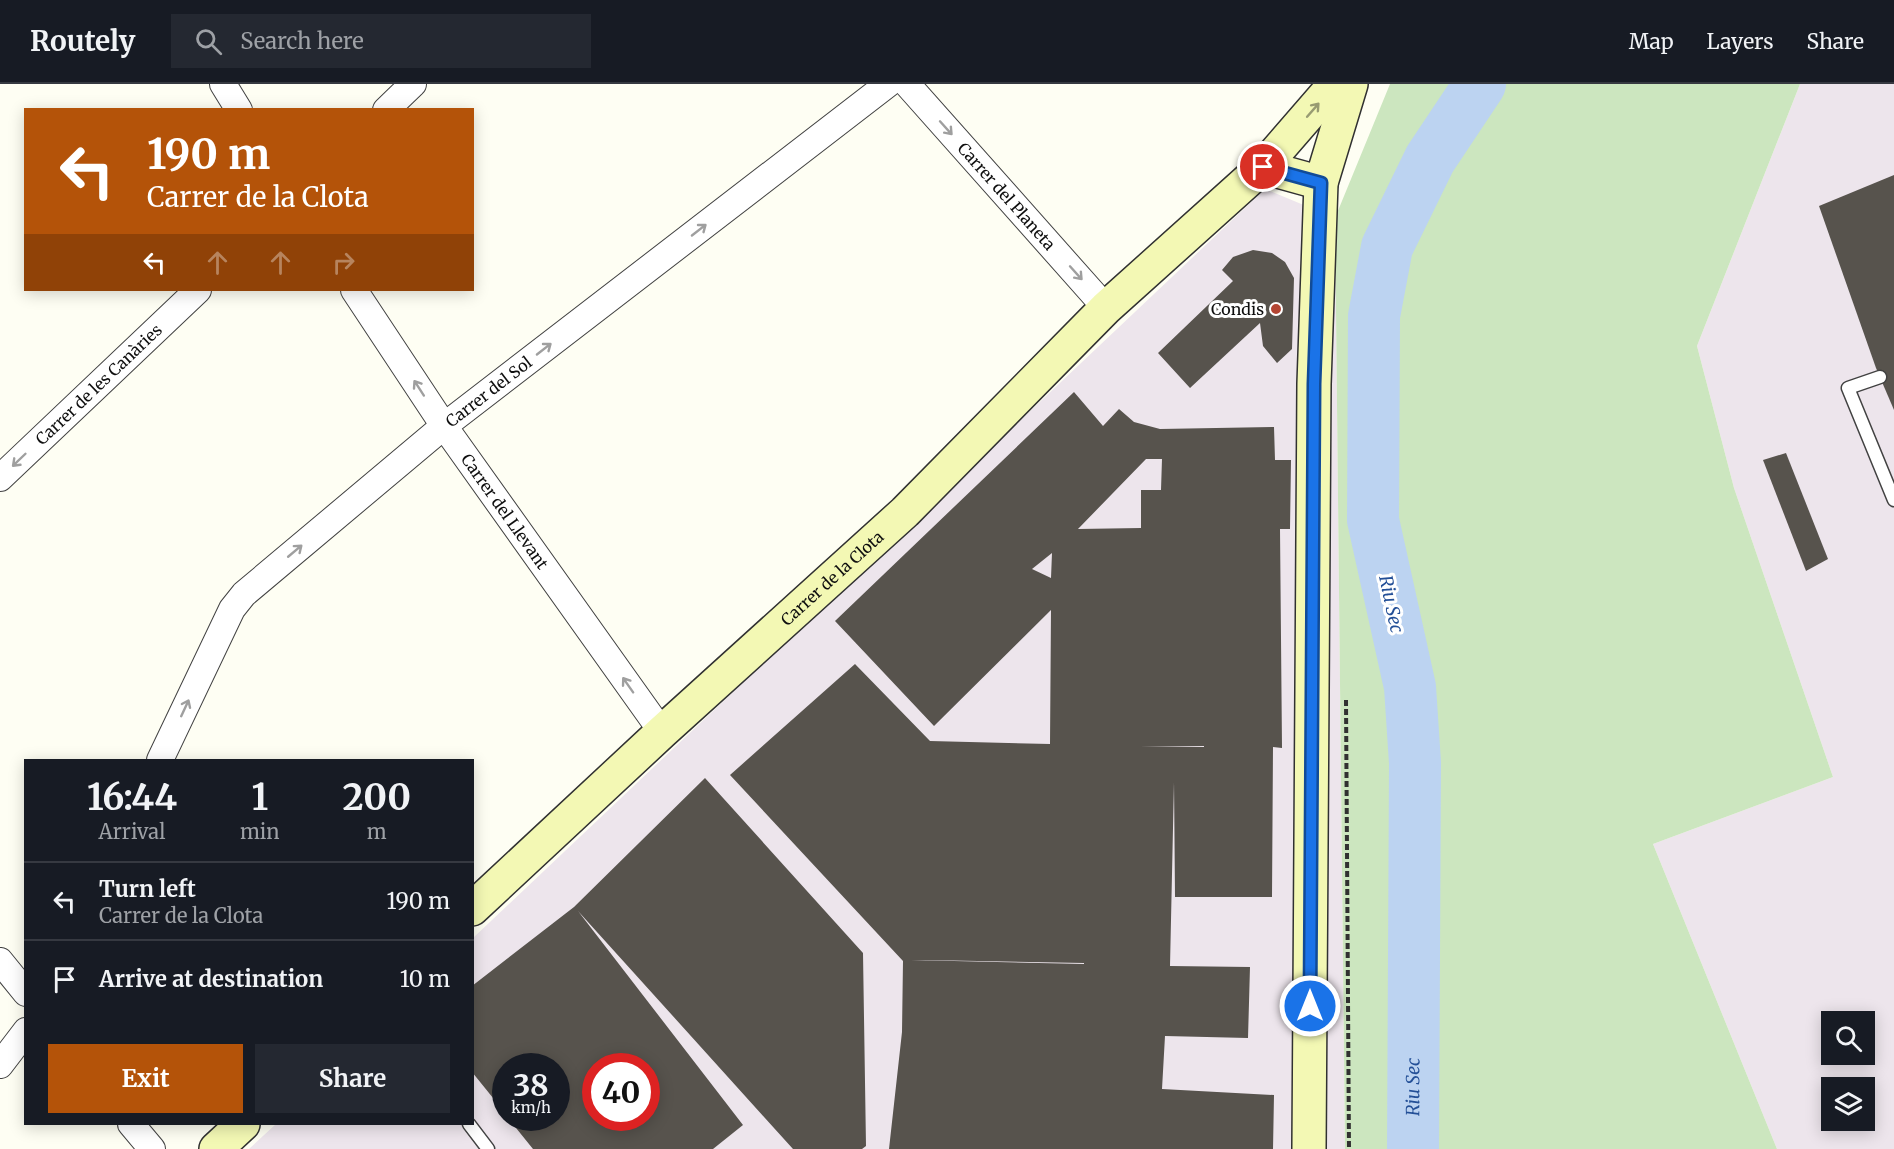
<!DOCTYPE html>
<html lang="en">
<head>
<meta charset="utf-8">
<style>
	:root { --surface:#171b24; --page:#242831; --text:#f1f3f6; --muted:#9ea1a6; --line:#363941; --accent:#b45309 }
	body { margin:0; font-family:Merriweather,serif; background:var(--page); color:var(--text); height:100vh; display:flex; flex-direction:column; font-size:22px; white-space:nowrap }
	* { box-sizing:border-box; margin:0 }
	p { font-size:20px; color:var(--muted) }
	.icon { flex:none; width:33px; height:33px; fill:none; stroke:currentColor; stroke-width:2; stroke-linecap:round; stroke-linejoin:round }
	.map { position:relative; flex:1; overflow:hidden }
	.drawer { position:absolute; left:24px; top:675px; width:450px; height:366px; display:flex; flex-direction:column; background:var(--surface); border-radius:0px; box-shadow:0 3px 15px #0003 }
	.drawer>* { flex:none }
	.top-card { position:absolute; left:24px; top:24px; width:450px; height:183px; border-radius:0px; box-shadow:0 3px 15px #0003; background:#b45309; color:#fff; overflow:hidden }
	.fabs { position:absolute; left:1821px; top:927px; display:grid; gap:12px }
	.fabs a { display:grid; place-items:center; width:54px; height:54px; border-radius:0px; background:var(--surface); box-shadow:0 3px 15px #0003; font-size:30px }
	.speed { position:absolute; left:492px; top:969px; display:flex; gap:12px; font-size:30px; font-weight:700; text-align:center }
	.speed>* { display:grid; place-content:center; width:78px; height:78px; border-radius:50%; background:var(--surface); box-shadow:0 3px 15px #0003; line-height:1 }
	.speed small { font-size:15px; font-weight:400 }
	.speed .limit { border:9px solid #d22; background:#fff; color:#111 }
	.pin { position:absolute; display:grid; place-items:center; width:51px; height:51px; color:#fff; margin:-26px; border:3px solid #fff; border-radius:50%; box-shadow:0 2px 6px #0007 }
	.me { position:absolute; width:66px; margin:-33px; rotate:0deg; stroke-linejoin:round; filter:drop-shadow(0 0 4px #0008) }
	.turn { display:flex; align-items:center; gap:21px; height:126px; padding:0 24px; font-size:27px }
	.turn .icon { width:78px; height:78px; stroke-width:2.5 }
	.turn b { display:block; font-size:42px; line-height:51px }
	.lanes { display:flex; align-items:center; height:57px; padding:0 24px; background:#0003; justify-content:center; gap:30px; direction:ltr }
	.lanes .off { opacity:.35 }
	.eta { display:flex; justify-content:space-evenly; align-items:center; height:102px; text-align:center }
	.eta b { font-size:36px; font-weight:700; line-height:42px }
	.primary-button { display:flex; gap:12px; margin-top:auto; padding:12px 24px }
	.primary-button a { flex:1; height:69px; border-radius:0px; background:var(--accent); color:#fff; font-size:24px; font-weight:700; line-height:69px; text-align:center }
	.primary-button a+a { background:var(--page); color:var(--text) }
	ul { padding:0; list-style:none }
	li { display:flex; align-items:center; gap:18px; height:78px; padding:0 24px; border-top:2px solid var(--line) }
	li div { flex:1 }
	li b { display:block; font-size:22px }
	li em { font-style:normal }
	header { display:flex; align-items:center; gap:36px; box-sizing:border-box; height:84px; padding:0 30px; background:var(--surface); border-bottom:2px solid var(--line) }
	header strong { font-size:28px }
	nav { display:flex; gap:33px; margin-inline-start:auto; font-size:21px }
	.search { width:420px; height:54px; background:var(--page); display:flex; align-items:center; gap:15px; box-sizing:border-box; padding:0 21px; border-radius:0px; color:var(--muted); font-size:22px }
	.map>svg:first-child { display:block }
</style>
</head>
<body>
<header>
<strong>Routely</strong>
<div class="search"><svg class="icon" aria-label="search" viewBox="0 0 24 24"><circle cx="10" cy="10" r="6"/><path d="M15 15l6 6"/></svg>Search here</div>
<nav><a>Map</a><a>Layers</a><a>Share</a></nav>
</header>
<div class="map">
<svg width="1894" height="1065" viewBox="0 0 1894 1065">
	<rect width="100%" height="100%" fill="#fefef3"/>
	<!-- industrial -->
	<g fill="#ede5ec" fill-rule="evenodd">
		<path d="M1800,0H1894V1065H1777L1653,760L1833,693L1734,404L1697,262ZM1832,938H1864V970H1832ZM1832,1004H1864V1036H1832Z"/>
		<path d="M1265,105L1335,134L1345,1065H249L276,1040H472L473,854ZM506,982H556V1034H506ZM596,982H646V1034H596Z"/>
	</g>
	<!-- green -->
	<polygon fill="#cce6bf" points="1390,0 1800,0 1697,262 1734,404 1833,693 1653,760 1777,1065 1345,1065 1335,134"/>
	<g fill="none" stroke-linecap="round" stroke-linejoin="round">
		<!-- river -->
		<path stroke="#bcd3f1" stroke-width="52" id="s1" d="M1413,1065L1415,679L1410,603L1373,436L1374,232L1387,163L1430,75L1480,0"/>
	</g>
	<!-- building -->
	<g fill="#57534d" fill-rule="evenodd">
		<polygon points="1894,91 1894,326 1876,284 1819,122"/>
		<polygon points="1253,166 1272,169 1285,178 1294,194 1292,265 1277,279 1263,262 1260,239 1190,304 1158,269 1233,197 1222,186 1233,173"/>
		<path d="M1074,308L1103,342L1119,325L1134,338L1160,345L1274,343L1275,376H1291L1290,445H1280L1282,664L1273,663L1272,813H1175L1174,698L1170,882L1250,883L1248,954L1165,952L1162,1005L1274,1011L1273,1065H889L902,948L903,877L730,691L855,580L930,657L1050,660L1051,526L934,642L835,537ZM1146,375H1162L1161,406H1141V444L1078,445ZM1052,469L1051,494L1032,485ZM1140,662H1204V663ZM911,876H925L1084,879V880Z"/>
		<polygon points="1786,369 1828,475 1806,487 1763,376"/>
		<path d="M705,694L863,869L866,1062L862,1065H793L578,827L743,1041L713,1065H533L508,1034H556V982H506V1030L472,988V902L574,823ZM596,982H646V1034H596Z"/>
	</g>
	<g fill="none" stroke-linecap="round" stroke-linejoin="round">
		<!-- lane casing -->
		<g stroke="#424242" stroke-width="15">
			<g id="lane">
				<polyline points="1880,293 1848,304 1894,416"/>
				<polyline points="469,1040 488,1065"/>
			</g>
		</g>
		<!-- street casing -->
		<g stroke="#424242" stroke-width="28">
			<g id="street">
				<polyline points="223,0 239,26"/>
				<path id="s2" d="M907,0L1106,224"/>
				<polyline points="386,26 413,0"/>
				<path id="s3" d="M354,206L444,342L662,648"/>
				<path id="s4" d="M0,394L198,206"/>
				<path id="s5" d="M160,676L232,525L244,510L444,342L888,0"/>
				<polyline points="0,877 26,909"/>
				<polyline points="0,981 26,947"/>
				<polyline points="131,1040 152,1065"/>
			</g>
		</g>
		<!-- secondary casing -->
		<g stroke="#313131" stroke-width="36">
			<g id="secondary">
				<polyline points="1263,83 1321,99"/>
				<path id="s6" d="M472,825L662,648L905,428L1106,224L1263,83L1335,0"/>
				<polyline points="216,1065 243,1040"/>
				<polyline points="1309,1065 1314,300 1321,99 1351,0"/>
			</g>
		</g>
		<!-- path -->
		<polyline stroke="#313131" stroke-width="4" stroke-dasharray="6 3" stroke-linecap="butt" points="1346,616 1349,1065"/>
		<!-- lane -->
		<use href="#lane" stroke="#fff" stroke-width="12"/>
		<!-- street -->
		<use href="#street" stroke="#fff" stroke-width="26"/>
		<!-- secondary -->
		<use href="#secondary" stroke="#f3f8b4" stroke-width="33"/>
	</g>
	<!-- one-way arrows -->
	<defs><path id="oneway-shaft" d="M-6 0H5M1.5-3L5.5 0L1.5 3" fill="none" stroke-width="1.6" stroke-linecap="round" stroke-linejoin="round" transform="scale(1.5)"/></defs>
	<use stroke="#989b72" href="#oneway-shaft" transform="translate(1313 26) rotate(-49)"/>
	<g stroke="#9f9f9f">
		<use href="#oneway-shaft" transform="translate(946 44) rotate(48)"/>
		<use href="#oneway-shaft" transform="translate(699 146) rotate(-38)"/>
		<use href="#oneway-shaft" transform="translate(1076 189) rotate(48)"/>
		<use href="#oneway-shaft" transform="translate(544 265) rotate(-38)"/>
		<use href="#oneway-shaft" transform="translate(419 304) rotate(-123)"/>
		<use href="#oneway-shaft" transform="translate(19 376) rotate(136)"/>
		<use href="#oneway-shaft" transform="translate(295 467) rotate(-40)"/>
		<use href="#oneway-shaft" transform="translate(628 601) rotate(-125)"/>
		<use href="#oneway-shaft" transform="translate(185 624) rotate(-65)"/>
	</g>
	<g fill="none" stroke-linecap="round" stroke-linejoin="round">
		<!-- route casing -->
		<g stroke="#114b97" stroke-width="15">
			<polyline id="route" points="1263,83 1321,99 1314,300 1310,922"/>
		</g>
		<!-- route -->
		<use href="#route" stroke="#1a73e8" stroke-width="10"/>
	</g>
	<!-- markers -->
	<circle fill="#b34533" stroke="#fff" stroke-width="2" cx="1276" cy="225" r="6"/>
	<g text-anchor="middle" stroke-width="6" stroke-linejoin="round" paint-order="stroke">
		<!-- street labels -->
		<g font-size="16" fill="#0f0f0f" stroke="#fff">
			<text dy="6" stroke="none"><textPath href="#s2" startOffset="150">Carrer del Planeta</textPath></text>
			<text dy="6" stroke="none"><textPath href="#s4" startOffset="136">Carrer de les Canàries</textPath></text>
			<text dy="6" stroke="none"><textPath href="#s5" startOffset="504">Carrer del Sol</textPath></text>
			<text dy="6" stroke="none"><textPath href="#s3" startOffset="268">Carrer del Llevant</textPath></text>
			<text dy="6" stroke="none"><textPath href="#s6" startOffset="489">Carrer de la Clota</textPath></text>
		</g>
		<!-- poi labels -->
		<g font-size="16" fill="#0f0f0f" stroke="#fff" text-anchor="end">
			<text x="1264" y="231">Condis</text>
		</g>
		<!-- water labels -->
		<g font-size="18" font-style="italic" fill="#234f97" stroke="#fff">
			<text transform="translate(1391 520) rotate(78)" y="6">Riu Sec</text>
			<text dy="6" stroke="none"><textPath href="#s1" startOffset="62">Riu Sec</textPath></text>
		</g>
	</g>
</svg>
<div class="fabs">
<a><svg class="icon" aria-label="search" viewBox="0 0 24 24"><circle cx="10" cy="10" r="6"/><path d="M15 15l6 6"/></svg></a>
<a><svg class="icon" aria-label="layers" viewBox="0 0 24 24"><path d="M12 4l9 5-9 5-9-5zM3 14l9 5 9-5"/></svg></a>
</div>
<div class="speed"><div>38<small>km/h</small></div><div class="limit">40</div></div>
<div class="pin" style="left:1263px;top:83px;background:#d93025"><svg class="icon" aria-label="arrive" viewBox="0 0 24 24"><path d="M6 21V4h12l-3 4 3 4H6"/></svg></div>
<svg class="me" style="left:1310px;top:922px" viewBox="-20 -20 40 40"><circle r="17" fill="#1a73e8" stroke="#fff" stroke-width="3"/><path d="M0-11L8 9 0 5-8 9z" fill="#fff"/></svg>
<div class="top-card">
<div class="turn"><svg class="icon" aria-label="left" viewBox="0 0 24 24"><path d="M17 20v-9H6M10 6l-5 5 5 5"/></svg><div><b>190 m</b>Carrer de la Clota</div></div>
<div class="lanes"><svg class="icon" aria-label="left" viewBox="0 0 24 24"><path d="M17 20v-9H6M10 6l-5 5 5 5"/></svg><svg class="icon off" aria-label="ahead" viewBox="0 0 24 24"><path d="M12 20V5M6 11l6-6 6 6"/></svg><svg class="icon off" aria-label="ahead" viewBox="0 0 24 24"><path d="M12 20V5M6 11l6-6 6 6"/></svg><svg class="icon off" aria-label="right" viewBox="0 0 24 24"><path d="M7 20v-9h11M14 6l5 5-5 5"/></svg></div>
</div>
<section class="drawer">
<div class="eta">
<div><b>16:44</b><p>Arrival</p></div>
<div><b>1</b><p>min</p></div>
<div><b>200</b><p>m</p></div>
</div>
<ul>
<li><svg class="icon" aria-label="left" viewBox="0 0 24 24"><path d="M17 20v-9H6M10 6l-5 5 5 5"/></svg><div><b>Turn left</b><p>Carrer de la Clota</p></div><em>190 m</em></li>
<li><svg class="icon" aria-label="arrive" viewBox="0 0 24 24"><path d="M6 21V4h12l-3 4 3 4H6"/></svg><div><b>Arrive at destination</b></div><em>10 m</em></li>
</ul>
<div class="primary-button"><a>Exit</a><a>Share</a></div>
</section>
</div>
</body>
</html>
